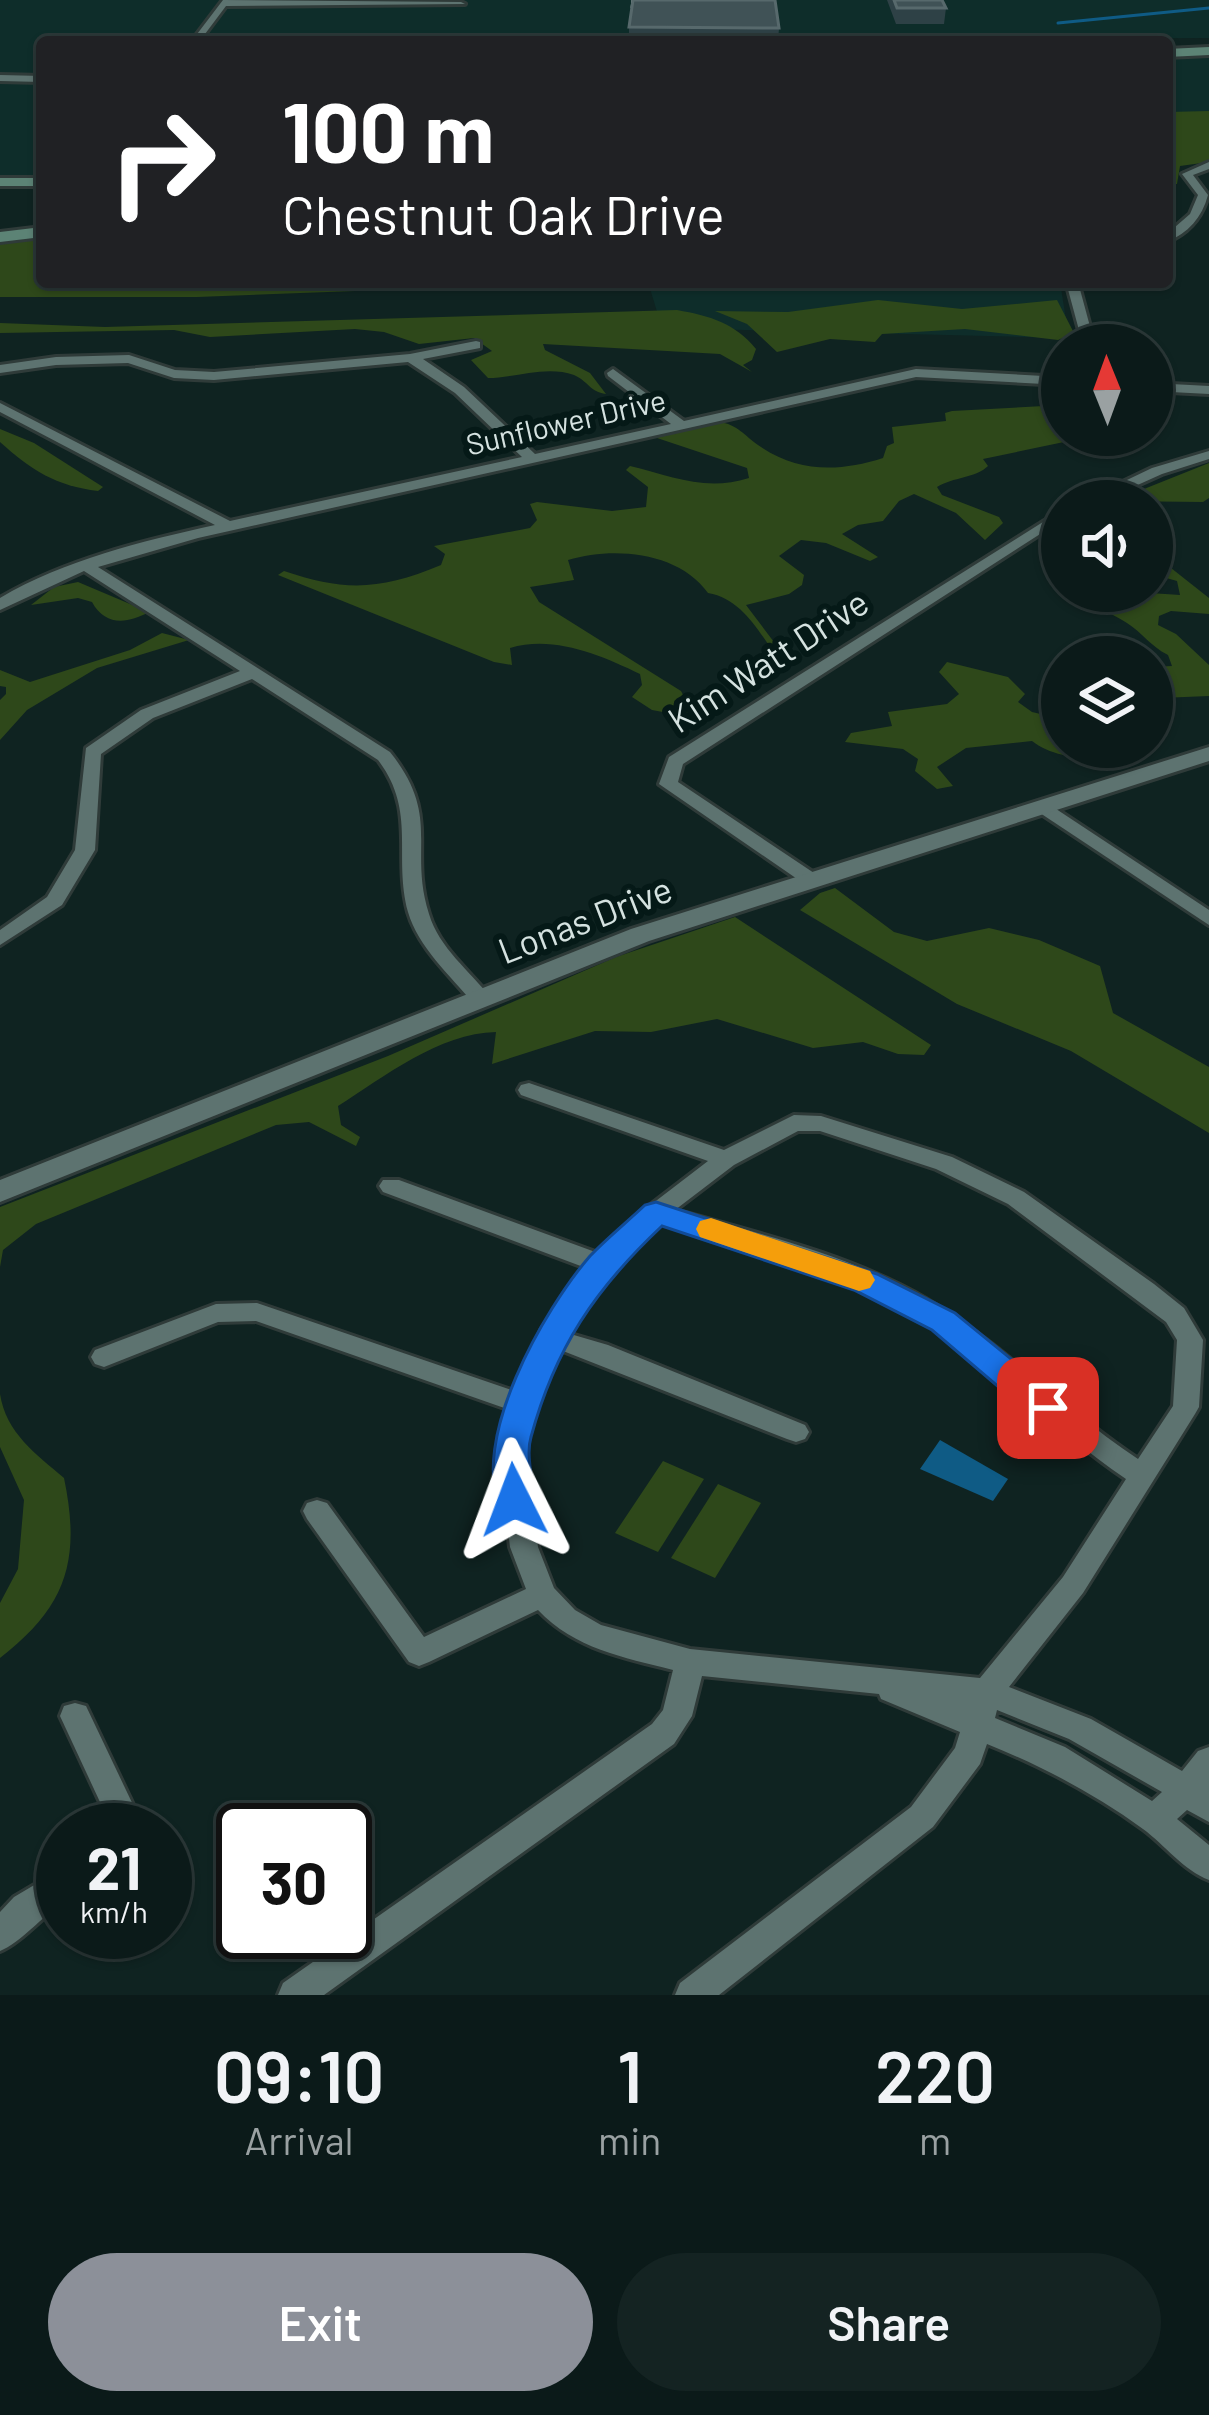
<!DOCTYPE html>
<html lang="en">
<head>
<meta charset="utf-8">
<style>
	:root { --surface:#0b1a19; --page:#142322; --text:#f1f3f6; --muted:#9aa1a2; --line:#2b3838; --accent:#8c9099 }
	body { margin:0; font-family:Barlow,sans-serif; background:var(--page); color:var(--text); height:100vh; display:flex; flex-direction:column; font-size:45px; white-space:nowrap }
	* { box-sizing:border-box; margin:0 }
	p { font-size:39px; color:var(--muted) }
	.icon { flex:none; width:66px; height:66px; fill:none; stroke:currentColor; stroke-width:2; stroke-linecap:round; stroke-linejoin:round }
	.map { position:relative; height:1995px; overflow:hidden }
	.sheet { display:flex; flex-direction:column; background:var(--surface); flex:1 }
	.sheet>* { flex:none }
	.banner { position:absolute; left:36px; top:36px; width:1137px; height:252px; border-radius:12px; box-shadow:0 3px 9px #0004,0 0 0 3px var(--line); background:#202124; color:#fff; overflow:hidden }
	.needle { width:78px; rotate:359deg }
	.controls { position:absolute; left:1041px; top:324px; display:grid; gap:24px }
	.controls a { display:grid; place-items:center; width:132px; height:132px; border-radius:50%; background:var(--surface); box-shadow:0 3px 9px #0004,0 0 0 3px var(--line); font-size:60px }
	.speed { position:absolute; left:36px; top:1803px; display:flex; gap:24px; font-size:60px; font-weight:700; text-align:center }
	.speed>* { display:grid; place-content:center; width:156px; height:156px; border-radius:50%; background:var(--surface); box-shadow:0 3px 9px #0004,0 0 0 3px var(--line); line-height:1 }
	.speed small { font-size:30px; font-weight:400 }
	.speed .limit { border:6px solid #111; border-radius:18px; background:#fff; color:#111 }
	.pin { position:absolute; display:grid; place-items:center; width:102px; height:102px; color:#fff; margin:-51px; border-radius:24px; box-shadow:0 6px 18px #0006 }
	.me { position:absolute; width:132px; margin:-66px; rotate:357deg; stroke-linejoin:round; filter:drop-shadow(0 0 9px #0008) }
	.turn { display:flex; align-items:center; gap:42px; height:252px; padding:0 48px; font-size:54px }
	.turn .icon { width:156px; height:156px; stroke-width:2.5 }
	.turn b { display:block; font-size:84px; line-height:102px }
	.eta { display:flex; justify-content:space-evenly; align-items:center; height:204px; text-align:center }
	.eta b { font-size:72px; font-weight:600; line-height:84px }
	.button { display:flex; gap:24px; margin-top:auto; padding:24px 48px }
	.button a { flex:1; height:138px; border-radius:72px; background:var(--accent); color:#fff; font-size:48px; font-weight:600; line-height:138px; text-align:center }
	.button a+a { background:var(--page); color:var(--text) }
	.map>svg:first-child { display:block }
</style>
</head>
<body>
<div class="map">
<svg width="1209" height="1995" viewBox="0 0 1209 1995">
	<rect width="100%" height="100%" fill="#0f2321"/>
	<!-- built -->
	<g fill="#0e2d2a">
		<polygon points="0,0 1209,0 1209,38 42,42 42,175 0,175"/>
		<polygon points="1209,54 1209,129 1167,135 1167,56"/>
		<polygon points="648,282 1060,282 1069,338 662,328"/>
	</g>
	<!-- green -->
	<g fill="#2e481a">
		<polygon points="1209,111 1209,162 1180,166 1177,184 1167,184 1168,112"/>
		<polygon points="42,238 42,282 100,286 149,282 568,283 197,297 0,297 0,244"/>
		<polygon points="878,300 962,309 1057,300 1074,333 1058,340 965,329 882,334 875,342 830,339 777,352 747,324 715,311 788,312"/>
		<path d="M677,310C710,316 735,323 756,349L752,360L743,365L752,372L720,354L543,344L545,350L590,373L606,394C590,392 588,381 574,375C546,365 515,378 488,378L471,360L492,351L474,338L419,344L384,332L355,329L210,337L174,330L0,333V323L105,327Z"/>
		<path d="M1062,405L1064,442L983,459L988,466C976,478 953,477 937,487L942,495L999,517L1003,523L985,540L956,513L914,494L899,501L883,521L858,525L842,534L878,557L870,561L826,543L801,540L779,556L804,575L802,585L789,594L746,605L780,650L771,648C754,624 738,598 708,593C679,552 614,546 568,560L574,580L530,587L539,602L681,691L695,718L652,710L632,697L642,685L640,674C600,655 554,635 510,648L512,665L494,662L278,575L284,571C345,592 381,590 441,565L445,554L434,546L530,528L537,520L530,504L537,502L612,511L646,507L648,487L626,470L630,466C672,476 705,492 749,478L747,468L654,437C673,432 699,420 719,422C737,424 745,436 758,445C798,473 839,472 883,458L887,446L894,443L892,427L946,421L945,413L952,411Z"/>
		<path d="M0,429L34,443L103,487L98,491C56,486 31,470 0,442Z"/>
		<polygon points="1209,463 1209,498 1203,502 1114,501"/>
		<path d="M1152,553L1209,598V614L1171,611L1159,616L1158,625L1176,634L1209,665V696L1161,698L1152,707V667L1172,666L1168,655C1150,646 1143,633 1127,623C1108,611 1091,606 1073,591C1093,591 1105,604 1125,602L1120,591L1180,595L1177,581L1152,574Z"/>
		<path d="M78,582L149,612C127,624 105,626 92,602L78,598L31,605L54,587Z"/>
		<polygon points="162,633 189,640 97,668 27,710 0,740 0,700 6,694 6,687 0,686 0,670 30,682 130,650"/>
		<path d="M947,662L1008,677L1025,694L1018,702L1032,712L1062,719V747H1134L1136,755C1106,762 1057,761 1032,741L966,748L937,767L953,786L937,789L915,771L918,759L903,749L845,742L851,733L892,726L888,712L947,704L959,694L939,672Z"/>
		<polygon points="835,888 894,932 927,941 989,928 1039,940 1100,966 1113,1013 1209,1067 1209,1133 1071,1051 957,1004 800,910 820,893"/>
		<path d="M735,917L931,1045L924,1055L898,1054L863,1042L813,1048L717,1019L651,1032L595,1031L492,1064L496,1032C439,1033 384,1077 338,1106L341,1125L360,1137L356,1146L309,1122L276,1125L36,1224L3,1250L0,1267V1207L388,1056L616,957Z"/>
		<path d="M0,1394C6,1433 36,1454 64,1478C81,1560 67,1606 0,1658V1603L18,1569L24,1500L0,1447Z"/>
		<polygon points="663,1461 704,1479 658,1552 615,1533"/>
		<polygon points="718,1484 761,1503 715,1578 671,1558"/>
	</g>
	<!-- water -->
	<polygon fill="#0f5b85" points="940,1440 1008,1479 993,1501 920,1469"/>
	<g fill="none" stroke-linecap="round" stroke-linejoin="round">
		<!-- stream -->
		<polyline stroke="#0f5b85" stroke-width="3" points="1058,23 1209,8"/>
		<!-- minor casing -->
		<g stroke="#2f3b39" stroke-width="6">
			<g id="minor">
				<polygon points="223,0 461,2 465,4 226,6 199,42 191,42"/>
				<polygon points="0,75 42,76 42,82 0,81"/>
				<path d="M1209,162V169L1193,175L1208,195C1202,218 1188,233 1167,242V234L1190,214L1198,195L1182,174Z"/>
				<polygon points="1066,282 1078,282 1095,345 1083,345"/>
				<path d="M476,341L480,342V348L423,359L464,387L535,454L671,424L608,376L607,373L613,369L684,421L916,369L1062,377V385L916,377L198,538L98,567L390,752C442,817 408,848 429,914C439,948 470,971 491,998L480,1004L473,1003C450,975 418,947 408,912C393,855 417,811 378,760L252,679L153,718L101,754L95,850L62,905L0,945V930L47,897L75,850L86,748L141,710L240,671L84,571L0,610V598C64,560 143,541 215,525L0,412V403L230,521L522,457L455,393L408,362L214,380L174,378L128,363L56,365L0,373V365L56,357L129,355L175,370L214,372L410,354Z"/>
				<polygon points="1152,383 1209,386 1209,394 1152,391"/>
				<polygon points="1209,451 1209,459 1162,474 1102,501 1083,501 1152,468"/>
				<polygon points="1062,510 1062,520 683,764 678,782 817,875 820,879 817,883 803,883 659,784 669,757"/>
				<polygon points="1044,801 1209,910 1209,925 1037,811 1035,807"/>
				<path d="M529,1083L724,1150L794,1115L821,1116L952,1157L1024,1192L1154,1284L1184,1308L1203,1340L1199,1407L1195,1414L1083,1593L1009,1687L1091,1719L1182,1771L1198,1751L1209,1747V1822L1187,1810L1177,1819L1209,1845V1880C1183,1870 1165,1845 1143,1829C1095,1794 1042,1766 987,1744L980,1764L933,1827L719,1995H675L680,1983L911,1807L955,1748L960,1732L881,1699L879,1694L702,1676L692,1716L674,1744L324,1995H278L283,1983L652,1724L663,1710L673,1670C623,1657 575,1649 538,1610L429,1662L419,1666L409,1662L307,1519L303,1511L307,1503L317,1500L327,1503L424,1637L526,1589L510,1547L498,1443L510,1410L256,1321L218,1322L104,1367L95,1364L91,1357L95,1350L216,1304L257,1303L517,1392L541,1330L586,1268L383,1192L379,1186L383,1180H399L598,1253L648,1207L708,1161L521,1095L518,1090L521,1085ZM798,1131H820L936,1169L1008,1204L1166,1322L1177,1340L1173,1406L1138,1459C1064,1410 1003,1344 926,1299C850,1255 760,1234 675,1210L734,1165ZM661,1223C743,1246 829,1267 905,1310C985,1356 1049,1427 1126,1479L1063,1577L980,1678L690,1649L601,1625L575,1610L554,1588L538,1547L524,1443L558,1349L787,1439L796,1442L805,1439L809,1432L805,1425L608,1345L567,1333L611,1270ZM997,1710L1069,1739L1162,1792L1152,1801L1065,1747L995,1718Z"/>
				<polygon points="75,1703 86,1706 145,1830 113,1830 60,1716 64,1706"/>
				<path d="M63,1868V1902C43,1916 20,1943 0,1951V1912L14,1897Z"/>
			</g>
		</g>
		<!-- tertiary casing -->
		<g stroke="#2f3b39" stroke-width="6">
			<polygon id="tertiary" points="1209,747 1209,761 649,941 0,1202 0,1180 631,929"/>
		</g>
		<!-- secondary casing -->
		<g stroke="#2f3b39" stroke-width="6">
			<g id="secondary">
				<polygon points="1209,47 1209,55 1167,57 1167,49"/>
				<rect x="0" y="178" width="42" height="8"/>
				<polygon points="42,227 42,237 0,242 0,232"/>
			</g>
		</g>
		<!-- minor -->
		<use href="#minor" fill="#5d7370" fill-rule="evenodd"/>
		<!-- tertiary -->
		<use href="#tertiary" fill="#5d7370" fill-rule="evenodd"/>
		<!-- secondary -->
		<use href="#secondary" fill="#5c8375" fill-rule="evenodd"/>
		<!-- rail -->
		<polyline stroke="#b9c7c5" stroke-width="3" stroke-dasharray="10 4.5" stroke-linecap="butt" points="632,8 633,0"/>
	</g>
	<!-- wall -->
	<g fill="#2e4146">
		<polygon points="887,0 942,0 946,8 944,24 896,24"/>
		<polygon points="629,27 779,28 778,42 629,42"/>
	</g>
	<!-- building -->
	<g fill="#405256" stroke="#57696c" stroke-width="3">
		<polygon points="633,0 775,0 779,28 629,27"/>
		<polygon points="894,0 942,0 946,8 897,8"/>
	</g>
	<!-- route -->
	<path fill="#1a73e8" stroke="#114b97" stroke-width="3" d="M656,1202L877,1274L955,1313L1060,1399L1065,1408L1060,1418L1048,1421L1035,1418L932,1330L854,1290L662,1226C595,1289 555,1348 531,1437C524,1461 539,1488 527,1511L514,1515L502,1511C467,1442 545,1308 590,1256C607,1238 627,1222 645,1205Z"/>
	<!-- slow -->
	<polygon fill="#f59e0b" points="711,1218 870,1271 875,1280 870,1288 859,1291 700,1237 696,1229 700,1221"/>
	<g text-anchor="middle" stroke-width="12" stroke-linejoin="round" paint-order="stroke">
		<!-- far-street labels -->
		<g font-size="30" fill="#d5e2e0" stroke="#051917">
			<text transform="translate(566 423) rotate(-13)" y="10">Sunflower Drive</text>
		</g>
		<!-- street labels -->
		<g font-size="36" fill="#d5e2e0" stroke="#051917">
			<text transform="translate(768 661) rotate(-33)" y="13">Kim Watt Drive</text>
			<text transform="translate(585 920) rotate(-21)" y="13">Lonas Drive</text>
		</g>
	</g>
</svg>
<div class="controls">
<a><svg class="needle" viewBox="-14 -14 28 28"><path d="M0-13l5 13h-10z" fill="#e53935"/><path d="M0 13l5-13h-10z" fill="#9aa1a2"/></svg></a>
<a><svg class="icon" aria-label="sound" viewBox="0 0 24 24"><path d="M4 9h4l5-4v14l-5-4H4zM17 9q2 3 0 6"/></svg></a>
<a><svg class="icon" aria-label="layers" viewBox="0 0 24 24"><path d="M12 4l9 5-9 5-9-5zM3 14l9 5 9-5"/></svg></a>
</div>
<div class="speed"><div>21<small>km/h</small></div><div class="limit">30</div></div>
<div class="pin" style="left:1048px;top:1408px;background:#d93025"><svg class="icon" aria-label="arrive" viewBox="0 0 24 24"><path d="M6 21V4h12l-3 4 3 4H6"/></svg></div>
<svg class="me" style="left:514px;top:1500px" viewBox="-20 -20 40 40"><path d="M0-17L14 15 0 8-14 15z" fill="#1a73e8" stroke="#fff" stroke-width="4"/></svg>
<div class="banner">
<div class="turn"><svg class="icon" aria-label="right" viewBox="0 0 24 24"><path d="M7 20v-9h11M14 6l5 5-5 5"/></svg><div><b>100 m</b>Chestnut Oak Drive</div></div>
</div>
</div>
<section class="sheet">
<div class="eta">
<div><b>09:10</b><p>Arrival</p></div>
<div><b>1</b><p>min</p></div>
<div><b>220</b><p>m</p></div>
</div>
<div class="button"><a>Exit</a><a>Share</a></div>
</section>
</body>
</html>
